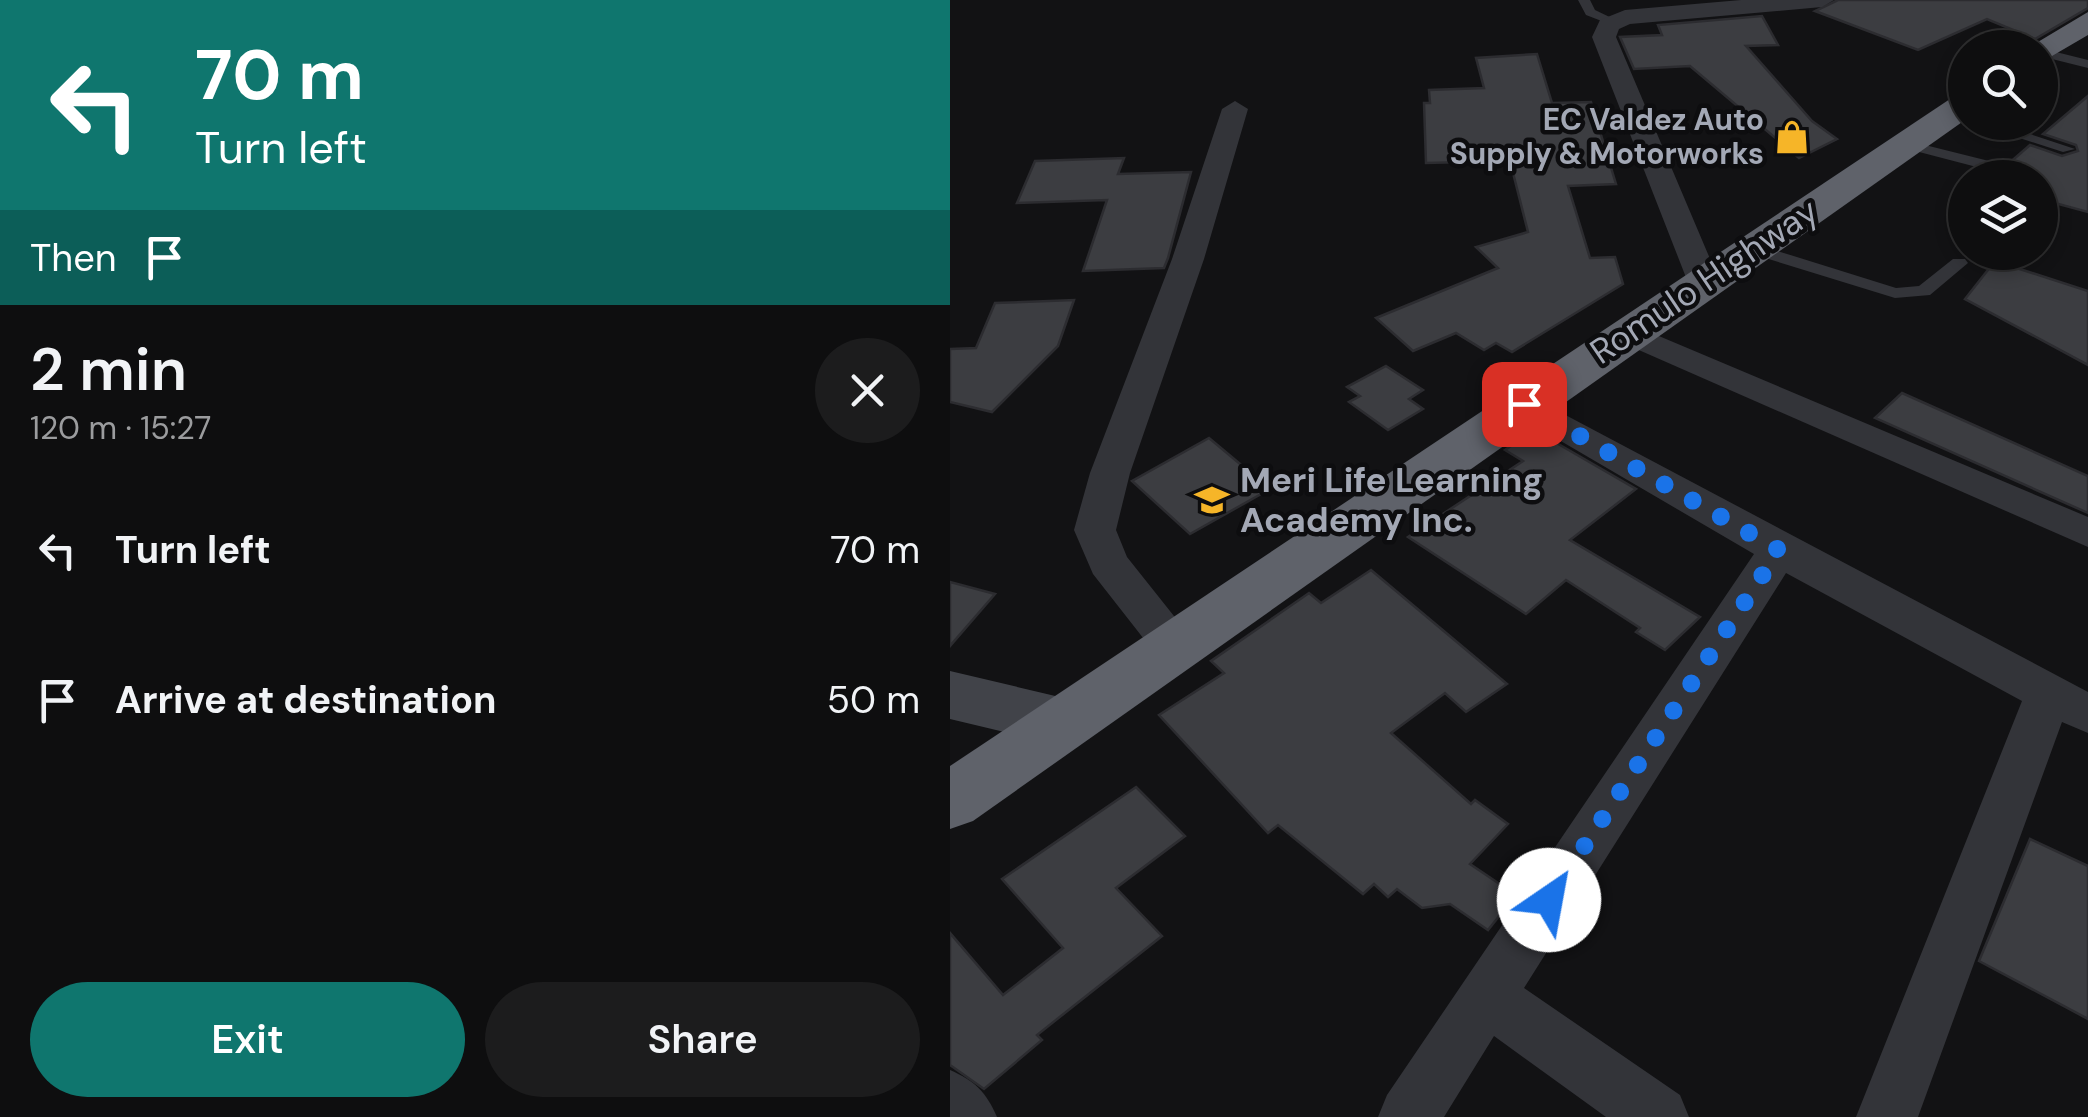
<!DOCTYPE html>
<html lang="en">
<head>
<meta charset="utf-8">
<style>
	:root { --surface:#0e0e0f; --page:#1c1c1d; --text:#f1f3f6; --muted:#9b9c9e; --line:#2e2e2f; --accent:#0f766e }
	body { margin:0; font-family:"DM Sans",sans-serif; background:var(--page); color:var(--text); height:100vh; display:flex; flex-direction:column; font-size:38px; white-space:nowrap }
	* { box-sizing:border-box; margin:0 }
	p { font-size:32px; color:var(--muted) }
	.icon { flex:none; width:55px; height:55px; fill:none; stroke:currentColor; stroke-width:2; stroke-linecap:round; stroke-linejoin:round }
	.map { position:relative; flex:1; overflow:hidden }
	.panel { display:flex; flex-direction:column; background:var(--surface); width:950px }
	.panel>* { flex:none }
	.hud { background:#0f766e; color:#fff; overflow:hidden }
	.fabs { position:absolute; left:998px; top:30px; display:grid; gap:20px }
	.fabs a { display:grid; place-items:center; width:110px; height:110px; border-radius:50%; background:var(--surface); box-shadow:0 5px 15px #0003,0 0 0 2px var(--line); font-size:50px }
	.pin { position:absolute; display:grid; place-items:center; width:85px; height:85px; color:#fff; margin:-42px; border-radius:20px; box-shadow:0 5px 15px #0006 }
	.me { position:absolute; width:110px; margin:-55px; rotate:33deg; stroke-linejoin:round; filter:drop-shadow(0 0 8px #0008) }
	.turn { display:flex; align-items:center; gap:35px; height:210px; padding:0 30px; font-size:45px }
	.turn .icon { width:130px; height:130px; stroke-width:2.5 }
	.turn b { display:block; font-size:70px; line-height:85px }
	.then { display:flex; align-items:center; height:95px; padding:0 30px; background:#0003; gap:20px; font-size:38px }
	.round { display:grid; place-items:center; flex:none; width:105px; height:105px; border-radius:52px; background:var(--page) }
	.headline { display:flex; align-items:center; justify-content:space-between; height:170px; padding:0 30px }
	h1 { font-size:60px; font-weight:600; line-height:75px }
	.action { display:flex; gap:20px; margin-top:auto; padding:20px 30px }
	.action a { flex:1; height:115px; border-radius:60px; background:var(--accent); color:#fff; font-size:40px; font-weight:600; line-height:115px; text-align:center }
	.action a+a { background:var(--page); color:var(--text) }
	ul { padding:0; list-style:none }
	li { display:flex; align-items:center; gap:30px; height:150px; padding:0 30px }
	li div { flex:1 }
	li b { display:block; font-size:38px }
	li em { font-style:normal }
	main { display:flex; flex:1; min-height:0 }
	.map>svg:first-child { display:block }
</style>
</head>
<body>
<main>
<section class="panel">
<div class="hud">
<div class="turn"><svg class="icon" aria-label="left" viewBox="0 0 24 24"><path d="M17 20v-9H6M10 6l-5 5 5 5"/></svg><div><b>70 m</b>Turn left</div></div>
<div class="then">Then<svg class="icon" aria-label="arrive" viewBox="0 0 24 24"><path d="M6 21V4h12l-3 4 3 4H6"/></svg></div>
</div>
<div class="headline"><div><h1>2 min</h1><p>120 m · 15:27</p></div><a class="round"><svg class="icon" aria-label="close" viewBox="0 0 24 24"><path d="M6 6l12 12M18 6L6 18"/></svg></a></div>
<ul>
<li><svg class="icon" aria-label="left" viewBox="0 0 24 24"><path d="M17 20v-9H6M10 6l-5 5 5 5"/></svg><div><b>Turn left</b></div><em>70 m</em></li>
<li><svg class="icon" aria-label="arrive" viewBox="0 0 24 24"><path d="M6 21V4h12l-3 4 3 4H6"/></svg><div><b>Arrive at destination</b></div><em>50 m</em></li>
</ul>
<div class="action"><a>Exit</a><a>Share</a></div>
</section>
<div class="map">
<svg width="1138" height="1117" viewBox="0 0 1138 1117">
	<rect width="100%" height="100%" fill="#121214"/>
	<!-- building -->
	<g fill="#3c3d41" stroke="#2c2c30" stroke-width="2.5">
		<polygon points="888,0 1138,0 1138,8 1085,39 1037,19 968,50 865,11"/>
		<polygon points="812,16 828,45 796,46 862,121 887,139 849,158 740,66 684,69 670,37 712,35 708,25"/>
		<polygon points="587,54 602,103 641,102 666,184 618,186 640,258 665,257 673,284 562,352 546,343 534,350 506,333 463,351 426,318 548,268 526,247 578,232 560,161 476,163 474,103 480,103 479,90 534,88 526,58"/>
		<polygon points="1138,96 1138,212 1090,199 1090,178 1042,178 1080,145 1112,156 1128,151 1126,145 1093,134"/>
		<polygon points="174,158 168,174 241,172 218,258 214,268 133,271 157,200 67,203 85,161"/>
		<polygon points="1045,261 1138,291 1138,365 1015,299"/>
		<polygon points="124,300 108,346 42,412 0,402 0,349 26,348 45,303"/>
		<polygon points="436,366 473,390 459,399 473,409 438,430 399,402 410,396 397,387"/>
		<polygon points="952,393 1138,476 1138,513 925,418"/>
		<polygon points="584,430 686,489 620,540 750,617 715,650 686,632 690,628 616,580 576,614 458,537 573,461 555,450"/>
		<polygon points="259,438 320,489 240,534 182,481"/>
		<polygon points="421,570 557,684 516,712 495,693 441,733 521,804 525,800 558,824 520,864 566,895 538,930 500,904 472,908 447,889 438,897 424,884 413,894 328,825 318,833 209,715 274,673 261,661 359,593 371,603"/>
		<polygon points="0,582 45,594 0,646"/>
		<polygon points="186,787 235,836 166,888 212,936 87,1035 92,1040 34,1089 0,1065 0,933 53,995 113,948 52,879"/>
		<polygon points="1080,839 1138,866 1138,1019 1029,961"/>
	</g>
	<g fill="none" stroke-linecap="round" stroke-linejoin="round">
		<!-- lane -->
		<g fill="#333439" fill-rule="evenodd">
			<polygon points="628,0 640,0 645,10 668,21 662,25 636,15"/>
			<polygon points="1090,48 1138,60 1138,68 1090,56"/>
			<polygon points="1020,122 1044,122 1125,149 1113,152"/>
			<polygon points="955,140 1047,163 1050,166 1042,171 950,147 950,141"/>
			<polygon points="802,243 946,288 969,286 1003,259 1015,259 1018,263 980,295 945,298 796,252 796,244"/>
		</g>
		<!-- street -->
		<g fill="#333439" fill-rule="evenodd">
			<polygon points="791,0 884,0 872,7 680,24 669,29 666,37 769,280 753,290 737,280 642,37 650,20 675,10"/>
			<polygon points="285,101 298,109 254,259 180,473 166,530 177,557 247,645 240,657 224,662 208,657 143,574 124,530 140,473 222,259 272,109"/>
			<polygon points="678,323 1138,517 1138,547 666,340 661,333 666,326"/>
			<polygon points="574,393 1138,692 1138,733 1112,722 968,1117 906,1117 1072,701 836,573 574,988 730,1095 739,1117 656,1117 544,1036 494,1117 428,1117 437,1095 804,554 561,412 555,404 561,396"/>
			<path d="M0,1070C25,1081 36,1092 47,1117H0Z"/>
		</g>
		<!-- secondary -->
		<polygon fill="#414349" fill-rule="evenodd" points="0,671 135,703 144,721 135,739 113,746 0,719"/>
		<!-- highway -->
		<g fill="#5f626a" fill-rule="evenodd">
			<polygon points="1138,12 1138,35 1090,63 1090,48 1078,48"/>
			<polygon points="1015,94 1015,120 23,821 0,829 0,766 1003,97"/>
		</g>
	</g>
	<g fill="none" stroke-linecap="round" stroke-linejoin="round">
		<!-- route -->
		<polyline stroke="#1a73e8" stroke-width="18" stroke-dasharray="0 32.4" points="574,404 829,550 599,900"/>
	</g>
	<!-- icons -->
	<defs>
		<g id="shop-bare" transform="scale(2.7)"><path d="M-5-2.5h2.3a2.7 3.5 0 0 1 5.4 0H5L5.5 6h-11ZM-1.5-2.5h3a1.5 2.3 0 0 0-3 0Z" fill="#f6b528" stroke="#0d0d0f" stroke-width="2.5" paint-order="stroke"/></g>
		<g id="school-bare" transform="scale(2.7)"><path d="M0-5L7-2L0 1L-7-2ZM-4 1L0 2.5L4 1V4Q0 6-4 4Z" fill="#f6b528" stroke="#0d0d0f" stroke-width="2.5" paint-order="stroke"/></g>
	</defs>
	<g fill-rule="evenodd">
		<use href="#shop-bare" x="842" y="137"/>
		<use href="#school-bare" x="262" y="500"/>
	</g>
	<g text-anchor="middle" stroke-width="9" stroke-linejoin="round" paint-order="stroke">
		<!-- far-poi labels -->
		<g font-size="30" font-weight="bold" fill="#a3a8b5" stroke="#0d0d0f" text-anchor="end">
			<text x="814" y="130">EC Valdez Auto<tspan x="814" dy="34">Supply &amp; Motorworks</tspan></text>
		</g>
		<!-- street labels -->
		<g font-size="35" fill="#a3a8b5" stroke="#0d0d0f">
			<text transform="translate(754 281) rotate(-34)" y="12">Romulo Highway</text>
		</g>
		<!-- poi labels -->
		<g font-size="35" font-weight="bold" fill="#a3a8b5" stroke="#0d0d0f" text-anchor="start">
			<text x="290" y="492">Meri Life Learning<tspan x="290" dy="40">Academy Inc.</tspan></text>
		</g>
	</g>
</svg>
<div class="fabs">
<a><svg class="icon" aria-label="search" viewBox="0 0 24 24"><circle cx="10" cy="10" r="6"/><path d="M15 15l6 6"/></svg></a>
<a><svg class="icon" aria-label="layers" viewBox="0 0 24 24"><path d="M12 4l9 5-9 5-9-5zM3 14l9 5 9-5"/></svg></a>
</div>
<div class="pin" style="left:574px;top:404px;background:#d93025"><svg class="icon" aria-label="arrive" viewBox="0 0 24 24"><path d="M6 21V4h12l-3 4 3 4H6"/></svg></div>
<svg class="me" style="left:599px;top:900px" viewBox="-20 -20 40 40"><circle r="19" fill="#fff"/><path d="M0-13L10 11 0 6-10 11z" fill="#1a73e8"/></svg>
</div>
</main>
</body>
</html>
